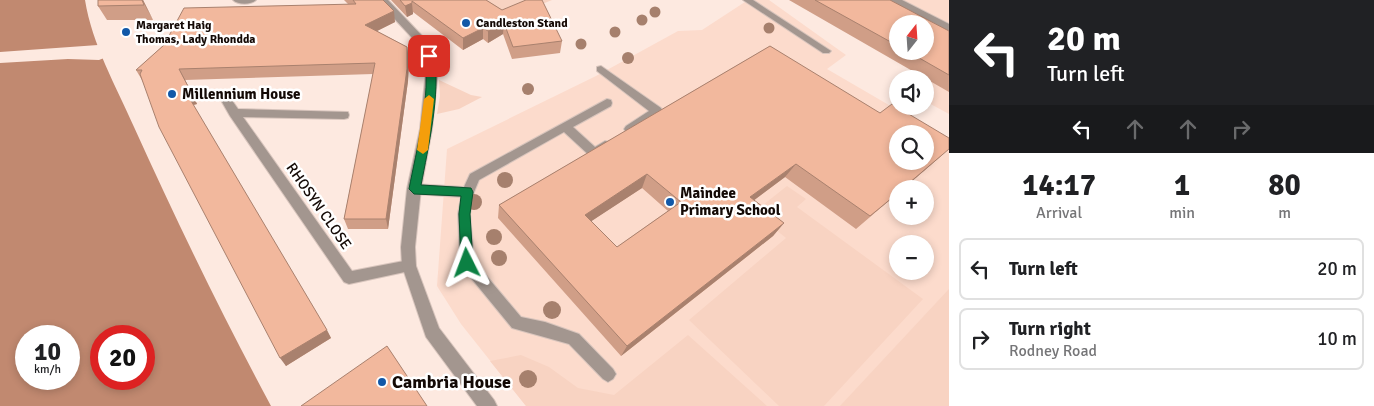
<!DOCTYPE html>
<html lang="en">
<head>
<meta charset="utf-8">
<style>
	:root { --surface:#fff; --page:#f2f2f2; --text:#202124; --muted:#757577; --line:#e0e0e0 }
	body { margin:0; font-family:Signika,sans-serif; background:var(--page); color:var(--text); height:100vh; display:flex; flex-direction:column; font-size:19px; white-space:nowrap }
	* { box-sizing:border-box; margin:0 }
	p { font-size:16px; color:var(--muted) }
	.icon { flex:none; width:28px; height:28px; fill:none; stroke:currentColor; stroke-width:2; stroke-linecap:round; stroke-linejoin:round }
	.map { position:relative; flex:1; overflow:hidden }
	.sheet { display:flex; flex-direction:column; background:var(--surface); width:425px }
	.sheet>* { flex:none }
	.banner { background:#202124; color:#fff; overflow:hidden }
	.needle { width:32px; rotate:17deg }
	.buttons { position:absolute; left:889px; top:15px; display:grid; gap:10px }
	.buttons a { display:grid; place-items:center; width:45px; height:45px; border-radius:50%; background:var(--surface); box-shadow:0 2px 8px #0003; font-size:25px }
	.speed { position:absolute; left:15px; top:325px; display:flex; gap:10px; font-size:25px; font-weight:700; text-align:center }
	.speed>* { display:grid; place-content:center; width:65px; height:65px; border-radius:50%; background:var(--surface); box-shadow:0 2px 8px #0003; line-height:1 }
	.speed small { font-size:12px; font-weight:400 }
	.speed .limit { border:8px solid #d22; background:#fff; color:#111 }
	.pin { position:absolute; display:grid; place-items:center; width:42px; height:42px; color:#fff; margin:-21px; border-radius:10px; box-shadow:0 2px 8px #0006 }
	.me { position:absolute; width:55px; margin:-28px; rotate:357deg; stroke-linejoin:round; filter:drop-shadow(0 0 4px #0008) }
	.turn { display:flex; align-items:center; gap:18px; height:105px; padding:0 15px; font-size:22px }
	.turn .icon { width:65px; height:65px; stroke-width:2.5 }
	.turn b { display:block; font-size:35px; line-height:42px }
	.lanes { display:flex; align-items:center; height:48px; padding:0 15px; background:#0003; justify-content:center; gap:25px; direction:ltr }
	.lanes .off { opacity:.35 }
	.eta { display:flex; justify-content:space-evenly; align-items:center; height:85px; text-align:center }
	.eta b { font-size:30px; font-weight:800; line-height:35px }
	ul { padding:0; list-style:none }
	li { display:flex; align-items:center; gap:15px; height:62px; margin:0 10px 8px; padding:0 5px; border:2px solid var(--line); border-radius:8px }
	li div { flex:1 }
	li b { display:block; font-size:19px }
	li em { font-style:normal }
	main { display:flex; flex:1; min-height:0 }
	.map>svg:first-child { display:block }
</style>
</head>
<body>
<main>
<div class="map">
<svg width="949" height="406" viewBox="0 0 949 406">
	<rect width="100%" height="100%" fill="#fde9e0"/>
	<!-- built -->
	<g fill="#fcdbcc" fill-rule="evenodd">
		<path d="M748,0H769L846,55L827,69L949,140V406H526L461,324L437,286L447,149L596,76L678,31L702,30ZM898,134H925V161H898ZM898,189H925V216H898ZM898,244H925V271H898Z"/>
		<polygon points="895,0 949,0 949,28"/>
		<polygon points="949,56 949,114 925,101 925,79 914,79"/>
	</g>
	<!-- green -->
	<g fill="#f8d3c2">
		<polygon points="469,0 552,0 535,7 509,26"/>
		<polygon points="439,80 471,95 482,97 459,109 437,114 440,96"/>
		<polygon points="787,186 806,199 797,207 923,299 824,406 779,406 689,320 786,238 754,212"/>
		<polygon points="949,289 949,406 840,406"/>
		<polygon points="688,335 767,406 526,406 490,361 521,355 549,367 578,388 614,395"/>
	</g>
	<!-- water -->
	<path fill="#c18970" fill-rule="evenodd" d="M0,0H85C92,44 116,86 134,127C177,222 222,315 271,406H0ZM26,336H69V379H26ZM101,336H144V379H101Z"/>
	<!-- pier -->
	<polygon fill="#fde9e0" points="98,45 104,58 99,60 68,59 0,63 0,52"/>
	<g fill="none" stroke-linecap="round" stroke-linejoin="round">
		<!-- service casing -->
		<g stroke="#d8c5bd" stroke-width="2">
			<g id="service">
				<polygon points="743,0 753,0 831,51 829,53 823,53"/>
				<polygon points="601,66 661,108 662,111 661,114 634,132 626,132 624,129 626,126 649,111 597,71 597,67"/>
				<polygon points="227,98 231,99 238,109 348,112 349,115 348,118 344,119 243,117 352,271 409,260 414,262 416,266 414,270 349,284 344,282 230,116 222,102"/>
				<path d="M607,99L611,100L612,103L611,106L573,127L595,147L605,141L609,142L611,145C607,152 598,158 590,156L564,132L479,180L474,192L470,214L474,261L521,317L545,322L579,334L613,369L616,374L613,379L608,382L603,379L569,344L512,328L462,267L460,263L458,214L461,197L414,194L410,192L408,189L410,186L414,184L464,187L470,174Z"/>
			</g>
		</g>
		<!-- minor casing -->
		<g stroke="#d8c5bd" stroke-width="2">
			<g id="minor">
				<path d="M233,0H256C251,5 238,5 233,0Z"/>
				<polygon points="377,0 388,0 426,40 434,56 438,70 432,129 421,189 415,247 416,266 439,328 494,400 497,406 477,406 426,337 402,266 401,247 407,189 420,129 426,70 424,56 417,43"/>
			</g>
		</g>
		<!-- tertiary casing -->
		<g stroke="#d8c5bd" stroke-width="2">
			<polygon id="tertiary" points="889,0 902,0 949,24 949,31"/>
		</g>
		<!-- service -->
		<use href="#service" fill="#a3968f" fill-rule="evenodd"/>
		<!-- minor -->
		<use href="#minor" fill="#a3968f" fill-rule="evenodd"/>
		<!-- tertiary -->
		<use href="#tertiary" fill="#a3968f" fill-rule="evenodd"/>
	</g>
	<!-- trees -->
	<g fill="#a6806d">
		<circle cx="655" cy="12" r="5.5"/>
		<circle cx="642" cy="20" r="5.5"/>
		<circle cx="769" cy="28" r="5.5"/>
		<circle cx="615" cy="32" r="5.5"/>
		<circle cx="581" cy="44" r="5.5"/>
		<circle cx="628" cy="58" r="6"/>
		<circle cx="528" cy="89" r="6"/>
		<circle cx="505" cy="180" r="8"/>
		<circle cx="474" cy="202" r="8"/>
		<circle cx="494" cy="237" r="8"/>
		<circle cx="499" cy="258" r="8"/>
		<circle cx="552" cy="310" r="9"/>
		<circle cx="528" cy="379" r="9"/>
	</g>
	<!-- wall -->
	<g fill="#d09e87" fill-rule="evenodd">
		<polygon points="143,0 153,20 107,20 98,6"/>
		<polygon points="344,0 383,0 395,22 377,31 407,47 409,59 408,81 388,229 348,229 344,219 373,74 185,80 197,104 193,105 331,338 286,366 142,80 136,70 164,45 348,4"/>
		<polygon points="391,0 486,0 502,10 562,41 560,53 512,59 503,34 488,43 483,39 463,50 413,12 413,14 407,17"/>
		<path d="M789,0H890L949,31V92ZM898,24L925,51H898Z"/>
		<path d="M770,46L941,156L903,189H898V193L856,229L785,177L754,200L784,223L773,236L621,356L498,218L499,205ZM642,188L668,211L617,247L591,221Z"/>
	</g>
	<!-- shaded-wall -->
	<g fill="#a9816e">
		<polygon points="142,0 143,0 153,20"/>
		<polygon points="412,3 413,14 407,17 405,6"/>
		<polygon points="394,11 395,22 367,36 365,25"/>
		<polygon points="504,23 503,34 488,43 488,31"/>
		<polygon points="483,28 483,39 463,50 463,38"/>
		<polygon points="407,47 409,59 408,81 388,229 386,219"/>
		<polygon points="179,69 185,80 197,104 193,105 187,94"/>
		<polygon points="949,149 903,189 902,189"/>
		<polygon points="796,164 785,177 741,210 750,197"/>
		<polygon points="647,174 642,188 581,228 585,215"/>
		<polygon points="784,223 773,236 621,356 627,346"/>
		<polygon points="327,330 331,338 286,366 280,358"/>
	</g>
	<!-- building -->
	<g fill="#f2b89d" stroke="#a9816e" fill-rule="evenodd">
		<polygon points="98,0 142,0 144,5 98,6"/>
		<polygon points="353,0 383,0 394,11 365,25 407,47 407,69 386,219 344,219 375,63 179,69 191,92 187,94 327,330 280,358 159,127 140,74 142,70 136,70 164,45 184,8 356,4"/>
		<polygon points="400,0 486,0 502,10 526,0 542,0 562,41 513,47 504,23 488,31 483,28 463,38 412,1 412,3 405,6"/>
		<polygon points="815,0 890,0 949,31 949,75 907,51 925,51 925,24 898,24 898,46"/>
		<path d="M770,46L880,113L892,104L949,138V149L902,189H898V193L870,216L796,164L750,197L784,223L627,346L499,205ZM898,134H925V161H898ZM647,174L681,202L617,247L585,215Z"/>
		<polygon points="387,346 427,406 301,406"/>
	</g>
	<!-- route -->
	<path fill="#0b8043" stroke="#07532c" d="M429,53L434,56C441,93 428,148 421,185L471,188L473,192L470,214L473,263L471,267L467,268L463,267L461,263L459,214L461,196L414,194L409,189C416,152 432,93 424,56Z"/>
	<!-- slow -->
	<polygon fill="#f59e0b" points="429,95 434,99 428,150 423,154 417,150 424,99"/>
	<!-- markers -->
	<g fill="#1158a8" stroke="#fff" stroke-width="2">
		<circle cx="466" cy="23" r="5"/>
		<circle cx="126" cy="32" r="5"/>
		<circle cx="172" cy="94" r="5"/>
		<circle cx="670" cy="202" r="5"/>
		<circle cx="382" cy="382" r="5"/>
	</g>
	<g text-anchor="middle" stroke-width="5" stroke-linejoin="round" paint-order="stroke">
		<!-- far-poi labels -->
		<g font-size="12" font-weight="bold" fill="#130905" stroke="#fff" text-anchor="start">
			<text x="476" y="27">Candleston Stand</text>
			<text x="136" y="29">Margaret Haig<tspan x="136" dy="14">Thomas, Lady Rhondda</tspan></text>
		</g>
		<!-- poi labels -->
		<g font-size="15" font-weight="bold" fill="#130905" stroke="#fff" text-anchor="start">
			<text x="182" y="99">Millennium House</text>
			<text x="680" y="198">Maindee<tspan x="680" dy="17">Primary School</tspan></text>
		</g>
		<!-- street labels -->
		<g font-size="15" fill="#130905" stroke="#fff">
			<text transform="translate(319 206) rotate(55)" y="5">RHOSYN CLOSE</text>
		</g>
		<!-- near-poi labels -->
		<g font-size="18" font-weight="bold" fill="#130905" stroke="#fff" text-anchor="start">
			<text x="392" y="388">Cambria House</text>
		</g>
	</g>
</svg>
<div class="buttons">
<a><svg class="needle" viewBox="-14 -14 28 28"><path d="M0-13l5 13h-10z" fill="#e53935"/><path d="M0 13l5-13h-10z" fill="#757577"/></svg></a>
<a><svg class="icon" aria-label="sound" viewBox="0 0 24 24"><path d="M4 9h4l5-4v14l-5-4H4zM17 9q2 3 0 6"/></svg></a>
<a><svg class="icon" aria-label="search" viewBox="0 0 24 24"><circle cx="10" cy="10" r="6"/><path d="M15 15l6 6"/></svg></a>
<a>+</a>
<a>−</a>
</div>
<div class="speed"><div>10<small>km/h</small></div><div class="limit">20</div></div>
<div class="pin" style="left:429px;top:56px;background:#d93025"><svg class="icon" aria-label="arrive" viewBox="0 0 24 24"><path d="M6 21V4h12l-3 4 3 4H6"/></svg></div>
<svg class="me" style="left:467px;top:263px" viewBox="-20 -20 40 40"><path d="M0-17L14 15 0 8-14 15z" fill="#0b8043" stroke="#fff" stroke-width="4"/></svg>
</div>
<section class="sheet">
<div class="banner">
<div class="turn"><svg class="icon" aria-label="left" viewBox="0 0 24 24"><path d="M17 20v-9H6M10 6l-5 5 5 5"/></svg><div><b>20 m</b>Turn left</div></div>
<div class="lanes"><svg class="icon" aria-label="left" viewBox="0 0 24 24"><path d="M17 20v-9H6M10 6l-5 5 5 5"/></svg><svg class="icon off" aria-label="ahead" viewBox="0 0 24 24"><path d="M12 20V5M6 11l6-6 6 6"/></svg><svg class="icon off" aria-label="ahead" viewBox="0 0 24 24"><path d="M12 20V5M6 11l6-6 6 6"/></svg><svg class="icon off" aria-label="right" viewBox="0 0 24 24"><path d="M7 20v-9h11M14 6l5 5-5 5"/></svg></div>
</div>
<div class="eta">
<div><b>14:17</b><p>Arrival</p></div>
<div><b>1</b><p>min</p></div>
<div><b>80</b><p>m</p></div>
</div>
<ul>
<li><svg class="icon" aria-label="left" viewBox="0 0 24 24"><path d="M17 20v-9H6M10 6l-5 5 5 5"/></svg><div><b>Turn left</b></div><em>20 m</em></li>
<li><svg class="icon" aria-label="right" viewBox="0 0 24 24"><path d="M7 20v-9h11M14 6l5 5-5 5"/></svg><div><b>Turn right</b><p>Rodney Road</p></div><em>10 m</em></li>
</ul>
</section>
</main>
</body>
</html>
